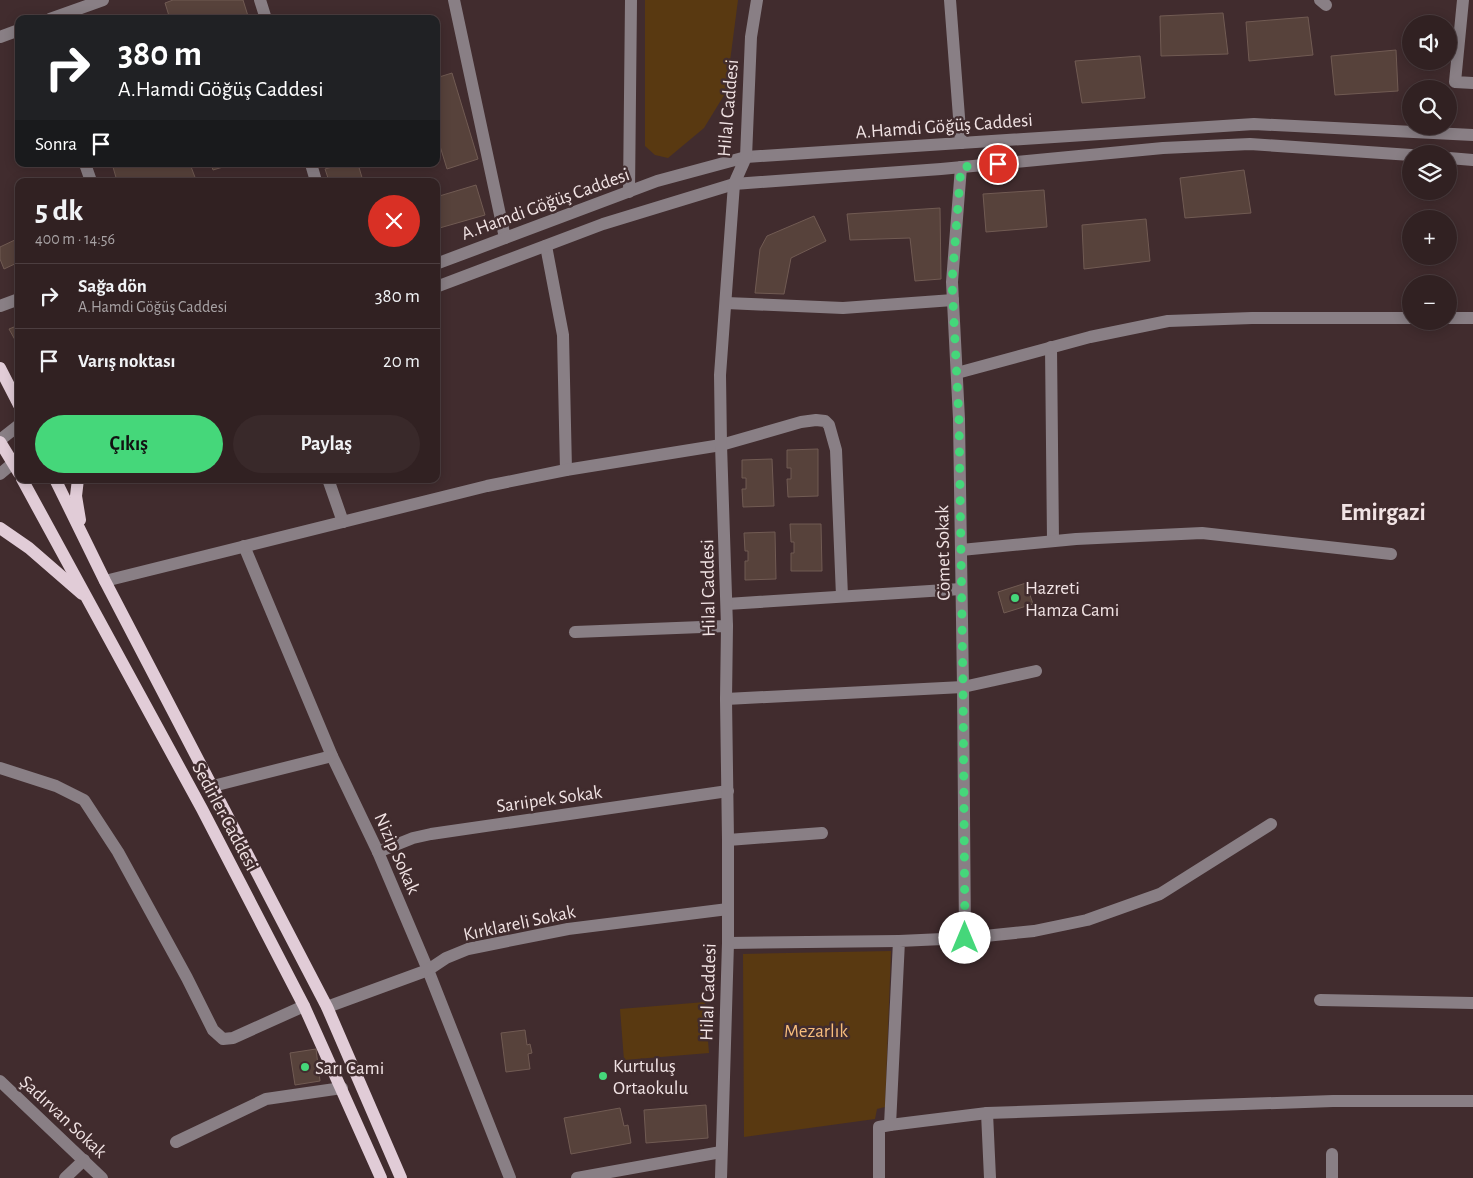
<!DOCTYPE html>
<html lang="tr">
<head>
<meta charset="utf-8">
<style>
	:root { --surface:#312122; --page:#39292a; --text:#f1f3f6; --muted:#a8a3a5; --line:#4c3e40; --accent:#45d77a }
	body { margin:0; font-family:"Alegreya Sans",sans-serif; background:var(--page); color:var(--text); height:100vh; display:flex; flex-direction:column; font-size:19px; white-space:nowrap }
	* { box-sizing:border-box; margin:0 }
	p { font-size:16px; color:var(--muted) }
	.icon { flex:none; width:28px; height:28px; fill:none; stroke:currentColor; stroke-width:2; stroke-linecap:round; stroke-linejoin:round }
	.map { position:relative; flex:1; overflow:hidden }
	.sheet { position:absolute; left:15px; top:178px; width:425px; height:305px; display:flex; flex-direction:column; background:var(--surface); border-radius:10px; box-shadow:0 2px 12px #0003,0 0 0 1px var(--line) }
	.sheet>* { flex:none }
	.banner { position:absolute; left:15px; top:15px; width:425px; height:152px; border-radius:10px; box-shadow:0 2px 12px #0003,0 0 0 1px var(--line); background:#202124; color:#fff; overflow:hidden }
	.buttons { position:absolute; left:1402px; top:15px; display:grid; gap:10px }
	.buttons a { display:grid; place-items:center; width:55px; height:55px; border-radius:50%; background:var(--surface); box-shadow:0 2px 12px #0003,0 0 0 1px var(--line); font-size:25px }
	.pin { position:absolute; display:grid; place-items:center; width:42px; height:42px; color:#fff; margin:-21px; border:2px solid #fff; border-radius:50%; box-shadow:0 1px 5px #0007 }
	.me { position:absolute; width:55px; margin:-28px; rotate:0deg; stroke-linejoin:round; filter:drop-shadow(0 0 4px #0008) }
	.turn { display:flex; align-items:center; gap:18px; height:105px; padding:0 20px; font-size:22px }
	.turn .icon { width:65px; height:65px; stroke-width:2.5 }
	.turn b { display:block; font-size:35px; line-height:42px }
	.then { display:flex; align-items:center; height:48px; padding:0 20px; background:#0003; gap:10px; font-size:19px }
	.round { display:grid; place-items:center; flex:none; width:52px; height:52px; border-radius:26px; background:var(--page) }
	.summary { display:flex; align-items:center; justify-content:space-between; height:85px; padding:0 20px }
	h1 { font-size:30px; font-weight:700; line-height:38px }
	.primary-button { display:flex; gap:10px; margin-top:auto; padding:10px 20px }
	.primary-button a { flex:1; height:58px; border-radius:30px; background:var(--accent); color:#111; font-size:20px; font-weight:700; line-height:58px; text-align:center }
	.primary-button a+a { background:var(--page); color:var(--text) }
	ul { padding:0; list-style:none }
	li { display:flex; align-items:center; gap:15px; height:65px; padding:0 20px; border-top:1px solid var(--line) }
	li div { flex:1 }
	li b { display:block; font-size:19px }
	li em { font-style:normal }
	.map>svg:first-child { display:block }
</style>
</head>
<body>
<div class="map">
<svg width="1473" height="1178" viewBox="0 0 1473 1178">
	<rect width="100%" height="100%" fill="#412c2e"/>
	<!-- green -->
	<g fill="#593911">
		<polygon points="645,0 738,0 726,92 704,128 668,158 655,155 645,146"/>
		<polygon points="891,951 885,1107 877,1109 875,1119 744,1137 743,954"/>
		<polygon points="705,1002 709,1053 624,1060 620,1009"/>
	</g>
	<!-- building -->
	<g fill="#57423b" stroke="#715b53">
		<polygon points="173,0 243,0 248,16 238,19 228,19 228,17 223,19 170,19 165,3"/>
		<polygon points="1223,13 1228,54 1161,56 1160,16"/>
		<polygon points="1308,17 1313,55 1249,61 1246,22"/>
		<polygon points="1396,50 1398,91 1335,95 1331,56"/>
		<polygon points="1140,56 1145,98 1082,103 1075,61"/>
		<polygon points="452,73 478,159 447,169 436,133 436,78"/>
		<polygon points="124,164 190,164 196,180 117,181 113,167"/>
		<polygon points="211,164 233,164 213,170"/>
		<polygon points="343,164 358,164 363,181 329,181 325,169"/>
		<polygon points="1244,170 1251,213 1185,218 1180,178"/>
		<polygon points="476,185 485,215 436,229 436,197"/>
		<polygon points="1044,190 1047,227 986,232 983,194"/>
		<polygon points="940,208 941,279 915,281 910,238 850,240 847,214"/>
		<polygon points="814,216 826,241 791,258 784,294 755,293 760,249 767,236"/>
		<polygon points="1146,219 1150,261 1084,269 1082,225"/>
		<polygon points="19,238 19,262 4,269 0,259 0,247"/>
		<polygon points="19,325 19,347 9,329"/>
		<polygon points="818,449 818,496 788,497 787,479 791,479 791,468 787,468 787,450"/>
		<polygon points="772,459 774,506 743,507 742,489 746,489 746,478 742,478 742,460"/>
		<polygon points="790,524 821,524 822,571 791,571 791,553 794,553 794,542 791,542"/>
		<polygon points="775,532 776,579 745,580 745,561 748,561 748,551 745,551 744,533"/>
		<polygon points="1026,583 1033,604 1004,613 998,592"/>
		<polygon points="525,1030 527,1045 530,1044 532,1053 528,1054 530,1069 506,1072 501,1033"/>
		<polygon points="316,1049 320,1081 295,1085 290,1053"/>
		<polygon points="706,1105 708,1138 646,1143 644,1110"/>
		<polygon points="620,1108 624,1126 628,1125 631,1143 571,1154 564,1118"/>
	</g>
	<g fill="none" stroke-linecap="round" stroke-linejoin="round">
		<!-- minor -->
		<g stroke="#897f85" stroke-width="12">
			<polyline points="260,0 266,19"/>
			<polyline points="454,0 505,238"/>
			<polyline points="950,0 961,143"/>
			<polyline points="1320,0 1326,5"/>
			<polyline points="1463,0 1455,82 1473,83"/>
			<polyline points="50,19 103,0"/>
			<polyline points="0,37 19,30"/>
			<polyline points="1449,158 1473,160"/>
			<polyline points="85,164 91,181"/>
			<polyline points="311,164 316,181"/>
			<polyline points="961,167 952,282 959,419 963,687 965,938"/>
			<polyline points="629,192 631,0"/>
			<polyline points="546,246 563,335 566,470"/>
			<polyline points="436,264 657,181 746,157 1254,124 1473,135"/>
			<polyline points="436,287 603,224 734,184 941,169 1163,148 1250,144 1411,155"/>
			<polyline points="726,303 843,308 953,300"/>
			<polyline points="0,306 19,299"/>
			<polyline points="1449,318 1473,318"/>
			<polyline points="1051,347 1053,541"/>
			<polyline points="957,373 1090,337 1168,321 1252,318 1411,318"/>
			<polyline points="0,440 19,425"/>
			<polyline points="0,474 19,458"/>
			<polyline points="328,479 343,522"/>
			<polyline points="244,546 332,756 378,852 428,970 510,1178"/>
			<polyline points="961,550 1076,539 1202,533 1391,554"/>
			<polyline points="105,581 487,486 566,470 721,445 801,422 816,420 825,421 829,425 836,450 842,596"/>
			<polyline points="727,604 961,589"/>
			<polyline points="575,632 727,626"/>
			<polyline points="726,699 963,687 1036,671"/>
			<polyline points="0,768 56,786 84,800 118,852 187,978 213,1030 223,1039 233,1038 304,1006"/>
			<polyline points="213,786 332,756"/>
			<polyline points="728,840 822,833"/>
			<polyline points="378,852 413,838 431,834 728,791"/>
			<polyline points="728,943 899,941"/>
			<polyline points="1320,1000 1473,1003"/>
			<polyline points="327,1007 428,970 446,958 468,949 568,929 728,909"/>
			<polyline points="0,1081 102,1178"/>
			<polyline points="987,1113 990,1178"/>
			<polyline points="890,1125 899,941 965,938 1034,931 1087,920 1160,894 1271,824"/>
			<polyline points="176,1142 266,1099 342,1088"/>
			<polyline points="65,1178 84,1160"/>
			<polyline points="577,1178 721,1152"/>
			<polyline points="721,1178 728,943 728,840 726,699 727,626 721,445 720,375 734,184 746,157 751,37 757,0"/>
			<polyline points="879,1178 879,1127 890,1125 987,1113 1333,1101 1473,1101"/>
			<polyline points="1332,1178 1332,1154"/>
		</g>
		<!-- major -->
		<g stroke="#e1ccd7" stroke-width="12">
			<polyline points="0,368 19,405"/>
			<polyline points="0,442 19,473"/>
			<polyline points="22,479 202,809 304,1006 381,1178"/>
			<polyline points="55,479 105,581 327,1007 401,1178"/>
			<polyline points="78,479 76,496 80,520"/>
			<polyline points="0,528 29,548 82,594"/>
		</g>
	</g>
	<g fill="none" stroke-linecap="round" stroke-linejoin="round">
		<!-- route -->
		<polyline stroke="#45d77a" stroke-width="9" stroke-dasharray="0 16.2" points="965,938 963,687 959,419 952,282 961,167 998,164"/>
	</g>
	<!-- markers -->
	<g fill="#45d77a" stroke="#412c2e" stroke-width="2">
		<circle cx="1015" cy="598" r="5"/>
		<circle cx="305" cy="1067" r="5"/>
		<circle cx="603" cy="1076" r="5"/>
	</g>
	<g text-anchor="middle" stroke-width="5" stroke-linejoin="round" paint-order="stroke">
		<!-- street labels -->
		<g font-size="19" fill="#f1e3e4" stroke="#412c2e">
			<text transform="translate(727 108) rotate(-85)" y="7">Hilal Caddesi</text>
			<text transform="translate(944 125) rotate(-4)" y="7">A.Hamdi Göğüş Caddesi</text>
			<text transform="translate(545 203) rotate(-20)" y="7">A.Hamdi Göğüş Caddesi</text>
			<text transform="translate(942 553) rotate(-91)" y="7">Cömet Sokak</text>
			<text transform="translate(707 588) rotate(-91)" y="7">Hilal Caddesi</text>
			<text transform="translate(549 798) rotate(-8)" y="7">Sarıipek Sokak</text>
			<text transform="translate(226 816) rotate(62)" y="7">Sedirler Caddesi</text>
			<text transform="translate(398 853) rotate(66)" y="7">Nizip Sokak</text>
			<text transform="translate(519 922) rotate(-12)" y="7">Kırklareli Sokak</text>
			<text transform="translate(707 992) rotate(-88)" y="7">Hilal Caddesi</text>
			<text transform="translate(64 1116) rotate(43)" y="7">Şadırvan Sokak</text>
		</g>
		<!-- poi labels -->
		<g font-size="19" fill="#f1e3e4" stroke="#412c2e" text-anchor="start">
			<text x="1025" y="594">Hazreti<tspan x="1025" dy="22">Hamza Cami</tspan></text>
			<text x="613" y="1072">Kurtuluş<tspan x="613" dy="22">Ortaokulu</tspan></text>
			<text x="315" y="1074">Sarı Cami</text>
		</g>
		<!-- park labels -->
		<g font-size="19" fill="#f8bd7c" stroke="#412c2e">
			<text x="816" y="1037">Mezarlık</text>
		</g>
		<!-- district labels -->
		<g font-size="24" font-weight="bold" fill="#f1e3e4" stroke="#412c2e">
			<text x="1383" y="520">Emirgazi</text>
		</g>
	</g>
</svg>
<div class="buttons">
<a><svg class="icon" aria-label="sound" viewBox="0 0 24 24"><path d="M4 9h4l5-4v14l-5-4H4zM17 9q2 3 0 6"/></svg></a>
<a><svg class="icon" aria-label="search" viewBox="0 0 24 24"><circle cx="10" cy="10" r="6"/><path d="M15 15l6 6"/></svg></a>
<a><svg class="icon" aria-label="layers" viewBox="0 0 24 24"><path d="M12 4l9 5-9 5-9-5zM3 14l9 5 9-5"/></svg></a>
<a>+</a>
<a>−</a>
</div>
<div class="pin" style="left:998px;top:164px;background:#d93025"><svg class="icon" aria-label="arrive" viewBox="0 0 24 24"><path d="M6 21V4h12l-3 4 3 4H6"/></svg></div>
<svg class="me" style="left:965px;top:938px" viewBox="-20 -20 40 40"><circle r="19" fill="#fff"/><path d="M0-13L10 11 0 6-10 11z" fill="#45d77a"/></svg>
<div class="banner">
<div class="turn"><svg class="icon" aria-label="right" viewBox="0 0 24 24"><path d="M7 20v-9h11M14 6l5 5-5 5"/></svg><div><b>380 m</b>A.Hamdi Göğüş Caddesi</div></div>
<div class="then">Sonra<svg class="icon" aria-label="arrive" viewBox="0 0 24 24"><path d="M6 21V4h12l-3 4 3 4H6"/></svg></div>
</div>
<section class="sheet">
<div class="summary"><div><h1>5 dk</h1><p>400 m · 14:56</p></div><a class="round" style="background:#d93025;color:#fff"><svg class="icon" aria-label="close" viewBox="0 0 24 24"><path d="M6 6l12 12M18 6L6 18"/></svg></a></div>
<ul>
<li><svg class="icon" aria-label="right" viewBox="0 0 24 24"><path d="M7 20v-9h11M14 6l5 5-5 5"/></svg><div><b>Sağa dön</b><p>A.Hamdi Göğüş Caddesi</p></div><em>380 m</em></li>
<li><svg class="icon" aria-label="arrive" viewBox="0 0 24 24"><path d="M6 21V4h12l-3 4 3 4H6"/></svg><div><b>Varış noktası</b></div><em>20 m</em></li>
</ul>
<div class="primary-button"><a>Çıkış</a><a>Paylaş</a></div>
</section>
</div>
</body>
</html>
